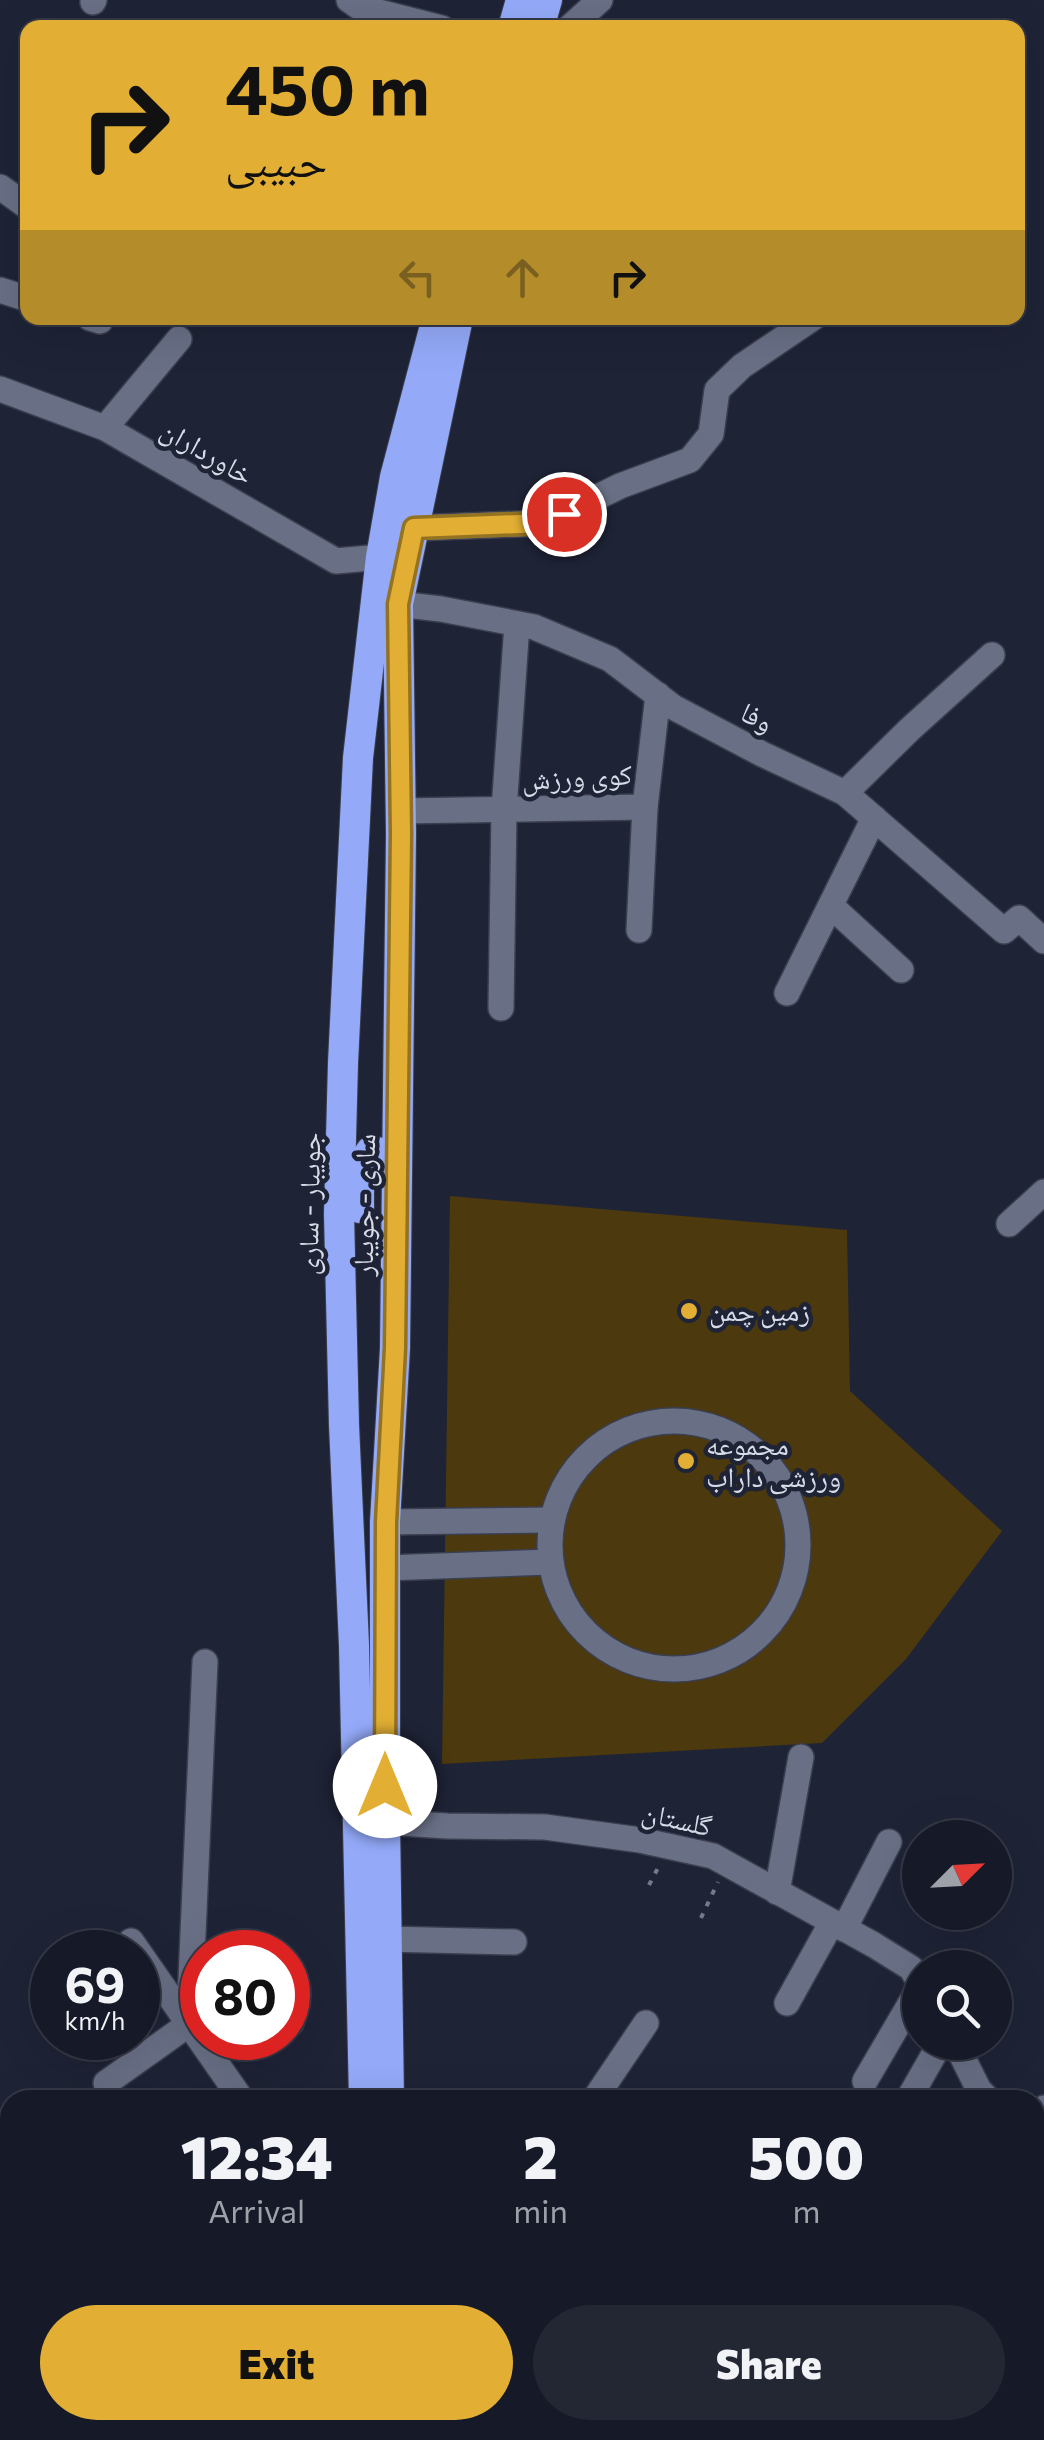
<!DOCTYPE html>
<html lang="en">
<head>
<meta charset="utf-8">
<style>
	:root { --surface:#161a28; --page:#232734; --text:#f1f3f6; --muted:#9ea1a8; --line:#353845; --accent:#e2af34 }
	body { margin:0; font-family:Commissioner,"Noto Naskh Arabic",sans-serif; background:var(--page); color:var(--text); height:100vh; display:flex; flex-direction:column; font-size:38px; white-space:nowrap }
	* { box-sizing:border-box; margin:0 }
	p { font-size:32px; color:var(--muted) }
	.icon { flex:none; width:55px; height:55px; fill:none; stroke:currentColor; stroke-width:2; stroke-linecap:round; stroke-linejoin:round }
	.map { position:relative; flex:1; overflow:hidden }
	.drawer { position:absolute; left:0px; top:2090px; width:1045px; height:350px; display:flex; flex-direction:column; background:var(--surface); border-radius:30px 30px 0 0; box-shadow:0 10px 40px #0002,0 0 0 2px var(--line) }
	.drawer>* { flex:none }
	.hud { position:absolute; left:20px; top:20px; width:1005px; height:305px; border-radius:20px; box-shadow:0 10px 40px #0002,0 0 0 2px var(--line); background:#e2af34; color:#111; overflow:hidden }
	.needle { width:65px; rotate:66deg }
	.buttons { position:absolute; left:902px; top:1820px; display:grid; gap:20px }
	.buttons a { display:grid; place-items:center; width:110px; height:110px; border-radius:50%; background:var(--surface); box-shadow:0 10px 40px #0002,0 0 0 2px var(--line); font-size:50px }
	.speed { position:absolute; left:30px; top:1930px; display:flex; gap:20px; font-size:50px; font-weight:700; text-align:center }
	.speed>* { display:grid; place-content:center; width:130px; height:130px; border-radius:50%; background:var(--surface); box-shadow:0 10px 40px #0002,0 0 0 2px var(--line); line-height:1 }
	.speed small { font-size:25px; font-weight:400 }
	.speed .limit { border:15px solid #d22; background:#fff; color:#111 }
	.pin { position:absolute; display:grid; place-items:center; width:85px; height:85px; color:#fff; margin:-42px; border:5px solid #fff; border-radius:50%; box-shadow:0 2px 10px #0007 }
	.me { position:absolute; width:110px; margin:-55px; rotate:0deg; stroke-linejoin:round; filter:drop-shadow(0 0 8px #0008) }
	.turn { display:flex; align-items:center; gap:35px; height:210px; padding:0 40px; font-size:45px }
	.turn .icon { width:130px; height:130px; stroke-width:2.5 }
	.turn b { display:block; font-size:70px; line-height:85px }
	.lanes { display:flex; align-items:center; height:95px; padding:0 40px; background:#0003; justify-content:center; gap:50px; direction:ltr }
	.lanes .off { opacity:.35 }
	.eta { display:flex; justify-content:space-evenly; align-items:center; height:170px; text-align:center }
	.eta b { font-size:60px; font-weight:800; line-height:70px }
	.button { display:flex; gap:20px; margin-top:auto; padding:20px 40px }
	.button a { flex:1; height:115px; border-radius:60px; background:var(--accent); color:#111; font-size:40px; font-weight:800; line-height:115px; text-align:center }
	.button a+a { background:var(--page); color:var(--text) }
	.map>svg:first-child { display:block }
</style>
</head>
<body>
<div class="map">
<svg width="1044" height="2440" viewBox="0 0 1044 2440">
	<rect width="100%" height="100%" fill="#1e2336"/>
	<!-- green -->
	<polygon fill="#4c390d" points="450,1196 847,1230 850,1391 1002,1531 906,1659 822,1743 442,1764"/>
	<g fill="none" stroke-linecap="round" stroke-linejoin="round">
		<!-- minor casing -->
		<g stroke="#3a3e4e" stroke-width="28">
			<g id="minor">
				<polyline points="349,0 359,7 442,28"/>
				<polyline points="93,2 94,0"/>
				<polyline points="569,28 600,0"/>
				<polyline points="0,187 28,207"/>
				<polyline points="0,290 28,299"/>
				<polyline points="90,318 100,321 101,318"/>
				<polyline points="0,389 105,428 336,561 381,557"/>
				<polyline points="105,428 179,339"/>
				<polyline points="414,528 545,523 620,486 690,460 711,434 717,390 742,366 813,318"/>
				<polyline points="398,604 441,609 534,627 610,659 673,707 762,754 845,793 1004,931 1019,918 1044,941"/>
				<polyline points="845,793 909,730 992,655"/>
				<polyline points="401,811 645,807 658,695"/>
				<polyline points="831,906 901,970"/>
				<polyline points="639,930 645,807"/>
				<polyline points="787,993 874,818"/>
				<polyline points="501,1008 504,810 517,624"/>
				<polyline points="1009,1224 1044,1192"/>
				<circle cx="674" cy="1545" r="124"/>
				<polyline points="385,1522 552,1520"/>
				<polyline points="385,1568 550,1562"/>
				<polyline points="385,1822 447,1826 545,1827 640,1840 713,1856 874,1945 911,1968 920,1983"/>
				<polyline points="777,1892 801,1757"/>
				<polyline points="844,1929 889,1842"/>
				<polyline points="386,1939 514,1942"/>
				<polyline points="131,1941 242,2100"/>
				<polyline points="787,2003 832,1922"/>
				<polyline points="288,2023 291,2023"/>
				<polyline points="189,2024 205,1662"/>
				<polyline points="955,2042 979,2090 989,2100"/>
				<polyline points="865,2081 920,1987"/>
				<polyline points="106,2083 189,2024 202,2024"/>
				<polyline points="909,2098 941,2042"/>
				<polyline points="594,2100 646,2023"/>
				<polyline points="1035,2116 1044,2108"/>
				<polyline points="0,2199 4,2194 10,2195"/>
				<polyline points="2,2344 1,2319 10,2315"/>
				<path d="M0,2426C18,2433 57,2440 74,2430"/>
				<polyline points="125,2430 140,2440"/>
				<polyline points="780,2430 791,2440"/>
				<polyline points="197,2440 201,2430"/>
				<polyline points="412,2440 424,2430"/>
				<polyline points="852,2440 858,2430"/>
			</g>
		</g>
		<!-- highway casing -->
		<g stroke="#3a3e4e" stroke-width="32">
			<g id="highway">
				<polyline points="513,28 521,0"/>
				<polyline points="539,28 547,0"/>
				<path d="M359,1208C359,1187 357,1168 371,1151L383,1153L396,1167"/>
				<polyline points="364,2100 354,1645 344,1425 339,1214 343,1063 358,758 381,557 395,477 437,318"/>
				<polyline points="389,2100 385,1822 385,1522 395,1348 401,834 398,604 458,318"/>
				<polyline points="369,2430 369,2440"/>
			</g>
		</g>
		<!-- path -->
		<g stroke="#757a8a" stroke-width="4" stroke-dasharray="5 8" stroke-linecap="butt">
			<polyline points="649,1885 660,1864"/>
			<polyline points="701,1918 718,1882"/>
		</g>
		<!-- minor -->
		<use href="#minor" stroke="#697086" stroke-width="25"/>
		<!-- highway -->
		<use href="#highway" stroke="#94aaf9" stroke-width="30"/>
	</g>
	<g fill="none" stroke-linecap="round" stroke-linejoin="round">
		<!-- route casing -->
		<g stroke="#937222" stroke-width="25">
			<polyline id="route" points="385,1786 386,1522 395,1348 401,834 398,604 414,528 545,523 564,514"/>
		</g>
		<!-- route -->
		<use href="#route" stroke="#e2af34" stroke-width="18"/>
	</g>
	<!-- markers -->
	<g fill="#e2af34" stroke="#1e2336" stroke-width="4">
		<circle cx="689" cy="1311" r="10"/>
		<circle cx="686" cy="1461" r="10"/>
	</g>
	<g text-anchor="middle" stroke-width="9" stroke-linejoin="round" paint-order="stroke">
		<!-- street labels -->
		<g font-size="28" fill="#d7dbe8" stroke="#1e2336">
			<text transform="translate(207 452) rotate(30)" y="10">خاورداران</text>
			<text transform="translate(757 717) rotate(27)" y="10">وفا</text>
			<text transform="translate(577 777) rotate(-3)" y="10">کوی ورزش</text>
			<text transform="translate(309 1204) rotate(-89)" y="10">جویبار - ساری</text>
			<text transform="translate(364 1205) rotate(-89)" y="10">ساری - جویبار</text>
			<text transform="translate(677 1819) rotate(13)" y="10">گلستان</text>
		</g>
		<!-- poi labels -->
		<g font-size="28" fill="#d7dbe8" stroke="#1e2336" text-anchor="start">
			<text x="709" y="1321">زمین چمن</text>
			<text x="706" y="1455">مجموعه<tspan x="706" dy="32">ورزشی داراب</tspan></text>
		</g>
	</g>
</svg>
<div class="buttons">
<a><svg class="needle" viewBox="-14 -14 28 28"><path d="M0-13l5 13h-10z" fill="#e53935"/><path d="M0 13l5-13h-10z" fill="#9ea1a8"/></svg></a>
<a><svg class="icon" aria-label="search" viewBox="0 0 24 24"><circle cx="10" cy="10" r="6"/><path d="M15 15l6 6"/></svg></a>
</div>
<div class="speed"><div>69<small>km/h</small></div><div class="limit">80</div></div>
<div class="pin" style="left:564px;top:514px;background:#d93025"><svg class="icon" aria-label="arrive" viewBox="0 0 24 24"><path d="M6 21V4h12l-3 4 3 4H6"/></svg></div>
<svg class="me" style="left:385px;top:1786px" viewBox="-20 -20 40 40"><circle r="19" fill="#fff"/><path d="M0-13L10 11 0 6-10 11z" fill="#e2af34"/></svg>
<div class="hud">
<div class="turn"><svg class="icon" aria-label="right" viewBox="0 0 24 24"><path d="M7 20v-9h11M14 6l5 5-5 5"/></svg><div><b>450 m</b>حبیبی</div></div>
<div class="lanes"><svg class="icon off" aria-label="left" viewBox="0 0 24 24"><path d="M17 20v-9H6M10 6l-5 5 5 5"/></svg><svg class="icon off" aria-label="ahead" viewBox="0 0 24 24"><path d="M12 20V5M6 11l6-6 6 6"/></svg><svg class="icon" aria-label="right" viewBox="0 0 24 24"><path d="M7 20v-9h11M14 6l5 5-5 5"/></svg></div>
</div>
<section class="drawer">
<div class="eta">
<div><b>12:34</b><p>Arrival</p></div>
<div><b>2</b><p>min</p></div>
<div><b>500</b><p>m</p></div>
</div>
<div class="button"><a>Exit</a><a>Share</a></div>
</section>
</div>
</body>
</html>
